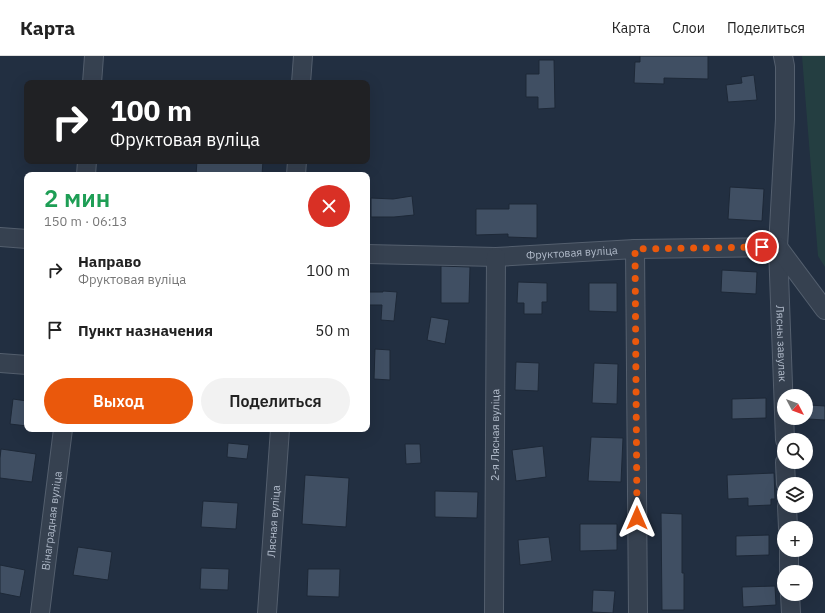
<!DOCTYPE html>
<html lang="ru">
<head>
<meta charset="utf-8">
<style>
	:root { --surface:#fff; --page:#f2f2f2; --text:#222; --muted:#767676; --line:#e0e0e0; --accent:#ea580c }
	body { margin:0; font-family:"IBM Plex Sans",sans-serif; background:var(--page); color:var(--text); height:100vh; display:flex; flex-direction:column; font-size:15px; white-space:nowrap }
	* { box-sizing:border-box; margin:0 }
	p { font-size:13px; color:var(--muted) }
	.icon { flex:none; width:22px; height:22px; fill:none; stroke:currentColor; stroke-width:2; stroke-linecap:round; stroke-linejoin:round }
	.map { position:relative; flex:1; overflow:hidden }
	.drawer { position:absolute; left:24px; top:116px; width:346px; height:260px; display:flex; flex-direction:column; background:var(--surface); border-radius:8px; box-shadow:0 4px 16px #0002 }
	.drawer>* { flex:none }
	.top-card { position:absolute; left:24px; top:24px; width:346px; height:84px; border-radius:8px; box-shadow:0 4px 16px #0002; background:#202124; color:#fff; overflow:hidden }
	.needle { width:26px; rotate:131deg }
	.controls { position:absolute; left:777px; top:333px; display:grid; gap:8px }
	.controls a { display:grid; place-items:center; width:36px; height:36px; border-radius:50%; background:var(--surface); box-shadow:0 4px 16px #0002; font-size:20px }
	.pin { position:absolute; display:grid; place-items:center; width:34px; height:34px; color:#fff; margin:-17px; border:2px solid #fff; border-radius:50%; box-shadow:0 1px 4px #0007 }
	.me { position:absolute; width:44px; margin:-22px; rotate:0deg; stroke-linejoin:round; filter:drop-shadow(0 0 3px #0008) }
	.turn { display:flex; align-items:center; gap:14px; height:84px; padding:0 20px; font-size:18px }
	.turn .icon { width:52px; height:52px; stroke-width:2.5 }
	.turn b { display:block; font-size:28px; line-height:34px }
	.round { display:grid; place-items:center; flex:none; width:42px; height:42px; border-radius:21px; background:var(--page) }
	.summary { display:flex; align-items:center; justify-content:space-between; height:68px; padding:0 20px }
	h1 { font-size:24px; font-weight:600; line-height:30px; color:#1e9e55 }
	.primary-button { display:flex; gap:8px; margin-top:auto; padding:8px 20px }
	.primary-button a { flex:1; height:46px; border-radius:24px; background:var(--accent); color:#fff; font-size:16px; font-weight:600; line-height:46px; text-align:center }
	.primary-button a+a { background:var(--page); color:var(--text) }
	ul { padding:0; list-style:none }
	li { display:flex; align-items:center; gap:12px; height:60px; padding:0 20px }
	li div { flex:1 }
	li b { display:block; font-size:15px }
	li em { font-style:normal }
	header { display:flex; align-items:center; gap:24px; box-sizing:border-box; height:56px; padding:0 20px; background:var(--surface); border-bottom:1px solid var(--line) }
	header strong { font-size:19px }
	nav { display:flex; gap:22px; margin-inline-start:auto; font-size:14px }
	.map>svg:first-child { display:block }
</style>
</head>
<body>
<header>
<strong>Карта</strong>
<nav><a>Карта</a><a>Слои</a><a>Поделиться</a></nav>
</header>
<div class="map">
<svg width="825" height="557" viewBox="0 0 825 557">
	<rect width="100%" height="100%" fill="#222f41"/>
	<!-- green -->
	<polygon fill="#243e41" points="802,0 825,0 825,211 818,200"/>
	<!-- building -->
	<g fill="#404f63" stroke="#1d2837">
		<polygon points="640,0 708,0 708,23 664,22 664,28 634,27 635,6 640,6"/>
		<polygon points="539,4 554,4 555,52 538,53 538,41 526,41 526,18 539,18"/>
		<polygon points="754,19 757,44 728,46 726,29 742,27 741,21"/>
		<polygon points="197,105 263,105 262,119 196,119"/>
		<polygon points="730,131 764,133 762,165 728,163"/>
		<polygon points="412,140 414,159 394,161 371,161 371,142 393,143"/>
		<polygon points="509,148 537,148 537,182 508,181 508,178 476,179 476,153 509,153"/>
		<polygon points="441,210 470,211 469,247 441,247"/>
		<polygon points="722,214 757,216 756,238 721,236"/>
		<polygon points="518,226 547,227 547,246 542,246 542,258 524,258 524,247 517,247"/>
		<polygon points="589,227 617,227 617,256 589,255"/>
		<polygon points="383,235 397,236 394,265 381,264 382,249 367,249 367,236 383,236"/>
		<polygon points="431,261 449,264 445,288 427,284"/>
		<polygon points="375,293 390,294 390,324 374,323"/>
		<polygon points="516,306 539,307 538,335 515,334"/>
		<polygon points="594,307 618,308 617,348 592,347"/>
		<polygon points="766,342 766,362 732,363 732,343"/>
		<polygon points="13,343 27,345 27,370 10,368"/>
		<polygon points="809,349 825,350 825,364 808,363"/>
		<polygon points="591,381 623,382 621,426 588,425"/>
		<polygon points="228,387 249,389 247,403 227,401"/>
		<polygon points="405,388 420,388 421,407 406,408"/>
		<polygon points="543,390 546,421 516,425 512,394"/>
		<polygon points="1,393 36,398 32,426 0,422 0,402"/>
		<polygon points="774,417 775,443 771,443 771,449 748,450 748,442 728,443 727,419"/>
		<polygon points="305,419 349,422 346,471 302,468"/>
		<polygon points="435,435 478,436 477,462 435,461"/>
		<polygon points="203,445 238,447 236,473 201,471"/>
		<polygon points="661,457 682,458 682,517 684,517 684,554 662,554"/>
		<polygon points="580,468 617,468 617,494 580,495"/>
		<polygon points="769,479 769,499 736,500 736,480"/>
		<polygon points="549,481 552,505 520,509 518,484"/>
		<polygon points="78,491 112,496 108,524 73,519"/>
		<polygon points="0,509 25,514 20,541 0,537"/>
		<polygon points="201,512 229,513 228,534 200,533"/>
		<polygon points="308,513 340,513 339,541 307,540"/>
		<polygon points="775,530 776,549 743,551 742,531"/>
		<polygon points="593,534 615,535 613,557 592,556"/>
	</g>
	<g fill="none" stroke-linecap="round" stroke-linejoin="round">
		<!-- minor casing -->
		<g stroke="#545f6e" stroke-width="20">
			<g id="minor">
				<path id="s1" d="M783,0L785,10V63L778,191L785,384"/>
				<polyline points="92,27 94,0"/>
				<polyline points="301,27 303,0"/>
				<polyline points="86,119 87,105"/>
				<polyline points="296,119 297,105"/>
				<polyline points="0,181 27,183"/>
				<polyline points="778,191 825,254"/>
				<polyline points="635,193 638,557"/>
				<path id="s2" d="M367,198L496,201L635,193L778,191"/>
				<polyline points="0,307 27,309"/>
				<polyline points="785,406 786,428"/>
				<polyline points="787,450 788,472"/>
				<polyline points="789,494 789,516"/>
				<polyline points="790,538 791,557"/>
				<path id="s3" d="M40,557L63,373"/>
				<path id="s4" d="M267,557L280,373"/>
				<path id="s5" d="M494,557L496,201"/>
			</g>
		</g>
		<!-- minor -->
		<use href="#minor" stroke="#364150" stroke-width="18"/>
	</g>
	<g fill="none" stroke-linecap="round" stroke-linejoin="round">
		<!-- route -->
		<polyline stroke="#ea580c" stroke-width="7" stroke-dasharray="0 12.6" points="637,462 635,193 762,191"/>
	</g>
	<g text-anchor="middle" stroke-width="4" stroke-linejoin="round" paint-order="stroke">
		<!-- street labels -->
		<g font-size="11" fill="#b2bccb" stroke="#1b2635">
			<text dy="4" stroke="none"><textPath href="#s2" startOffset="205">Фруктовая вуліца</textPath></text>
			<text dy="4" stroke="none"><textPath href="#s1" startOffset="288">Лясны завулак</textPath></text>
			<text dy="4" stroke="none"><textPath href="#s5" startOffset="178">2-я Лясная вуліца</textPath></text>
			<text dy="4" stroke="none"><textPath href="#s3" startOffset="93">Вінаградная вуліца</textPath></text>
			<text dy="4" stroke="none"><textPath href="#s4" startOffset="92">Лясная вуліца</textPath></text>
		</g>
	</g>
</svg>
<div class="controls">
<a><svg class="needle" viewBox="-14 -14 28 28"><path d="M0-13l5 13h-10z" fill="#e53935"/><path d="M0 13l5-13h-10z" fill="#767676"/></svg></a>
<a><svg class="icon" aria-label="search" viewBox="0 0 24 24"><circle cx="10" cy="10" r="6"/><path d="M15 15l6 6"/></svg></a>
<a><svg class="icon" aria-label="layers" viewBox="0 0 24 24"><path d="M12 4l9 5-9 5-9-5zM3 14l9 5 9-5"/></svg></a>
<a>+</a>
<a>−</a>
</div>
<div class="pin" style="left:762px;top:191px;background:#d93025"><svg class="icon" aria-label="arrive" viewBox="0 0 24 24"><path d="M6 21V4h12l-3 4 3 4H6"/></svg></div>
<svg class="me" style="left:637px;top:462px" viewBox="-20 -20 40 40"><path d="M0-17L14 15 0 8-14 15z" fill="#ea580c" stroke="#fff" stroke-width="4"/></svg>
<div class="top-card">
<div class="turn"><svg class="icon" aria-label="right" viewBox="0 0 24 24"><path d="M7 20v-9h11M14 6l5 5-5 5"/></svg><div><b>100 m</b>Фруктовая вуліца</div></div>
</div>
<section class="drawer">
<div class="summary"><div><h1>2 мин</h1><p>150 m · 06:13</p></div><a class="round" style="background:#d93025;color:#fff"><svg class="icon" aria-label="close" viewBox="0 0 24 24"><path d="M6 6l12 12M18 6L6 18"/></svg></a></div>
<ul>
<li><svg class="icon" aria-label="right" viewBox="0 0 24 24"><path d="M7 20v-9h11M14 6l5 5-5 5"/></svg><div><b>Направо</b><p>Фруктовая вуліца</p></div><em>100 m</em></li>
<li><svg class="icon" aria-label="arrive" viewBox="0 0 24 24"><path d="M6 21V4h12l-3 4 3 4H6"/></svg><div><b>Пункт назначения</b></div><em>50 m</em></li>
</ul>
<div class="primary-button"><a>Выход</a><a>Поделиться</a></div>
</section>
</div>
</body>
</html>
